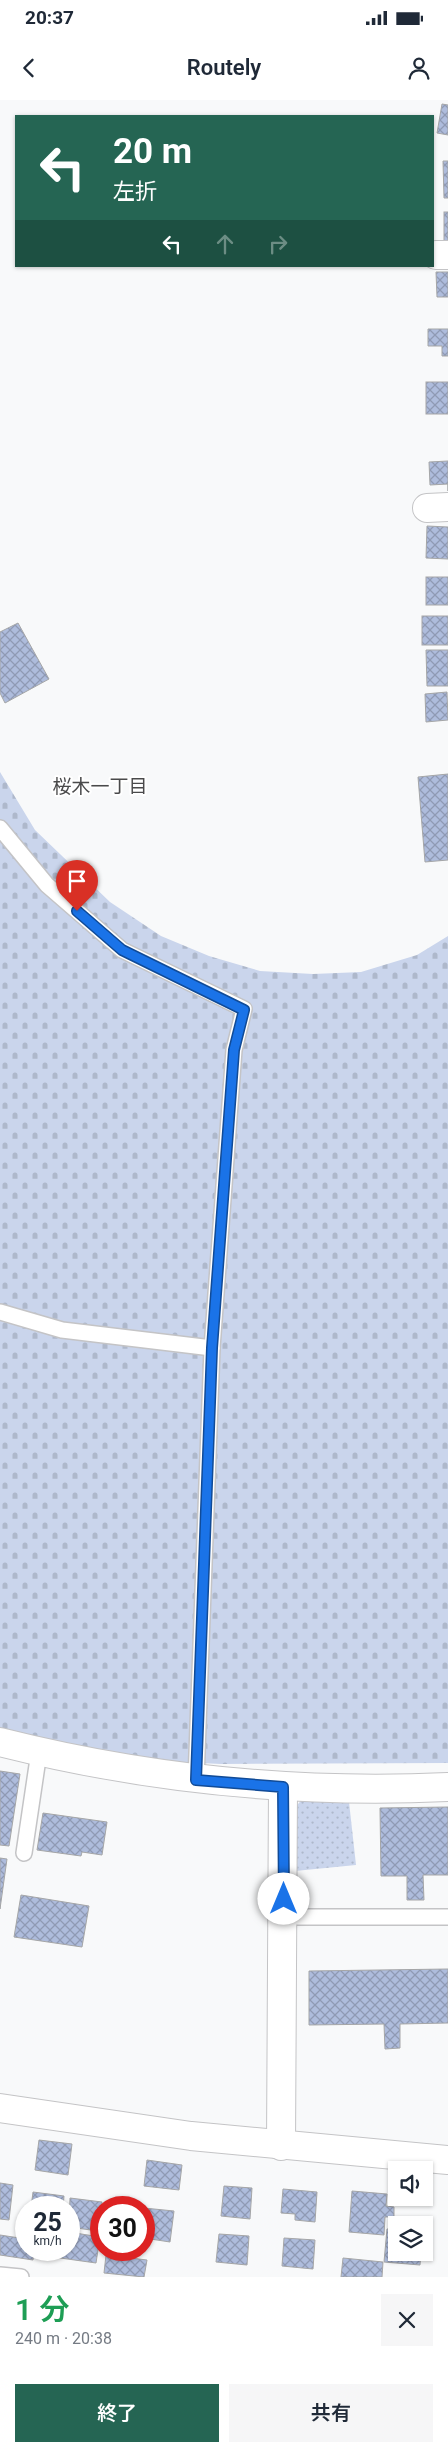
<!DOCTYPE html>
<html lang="ja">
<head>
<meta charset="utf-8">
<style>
	:root { --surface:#fff; --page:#f6f6f7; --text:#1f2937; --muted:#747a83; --accent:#256553 }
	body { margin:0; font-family:Roboto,"Noto Sans JP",sans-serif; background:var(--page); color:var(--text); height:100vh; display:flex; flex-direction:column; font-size:19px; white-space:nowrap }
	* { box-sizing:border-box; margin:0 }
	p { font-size:16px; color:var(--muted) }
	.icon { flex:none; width:28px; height:28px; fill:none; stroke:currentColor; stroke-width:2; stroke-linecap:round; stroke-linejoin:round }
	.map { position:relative; height:2177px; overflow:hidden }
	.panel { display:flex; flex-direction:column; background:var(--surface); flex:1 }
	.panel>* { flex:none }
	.hud { position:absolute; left:15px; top:15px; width:419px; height:152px; border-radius:0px; box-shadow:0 1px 4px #0004; background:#256553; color:#fff; overflow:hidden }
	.tools { position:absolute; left:388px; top:2061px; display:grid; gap:10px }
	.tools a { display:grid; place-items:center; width:45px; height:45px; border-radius:0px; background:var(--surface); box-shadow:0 1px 4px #0004; font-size:25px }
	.speed { position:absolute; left:15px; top:2096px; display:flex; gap:10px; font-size:25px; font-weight:700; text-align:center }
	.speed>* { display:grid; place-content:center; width:65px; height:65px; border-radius:50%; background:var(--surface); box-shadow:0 1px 4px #0004; line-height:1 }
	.speed small { font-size:12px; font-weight:400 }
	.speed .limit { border:8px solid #d22; background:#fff; color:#111 }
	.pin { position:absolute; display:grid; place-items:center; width:42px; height:42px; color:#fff; margin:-51px -21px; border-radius:50% 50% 50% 0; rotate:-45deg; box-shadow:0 0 5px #0007 }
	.pin .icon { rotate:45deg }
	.me { position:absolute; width:55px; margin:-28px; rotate:0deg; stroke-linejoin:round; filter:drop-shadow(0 0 4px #0008) }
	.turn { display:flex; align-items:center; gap:18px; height:105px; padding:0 15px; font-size:22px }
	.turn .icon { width:65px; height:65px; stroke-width:2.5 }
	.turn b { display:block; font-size:35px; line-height:42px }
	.lanes { display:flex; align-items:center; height:48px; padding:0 15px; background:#0003; justify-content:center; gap:25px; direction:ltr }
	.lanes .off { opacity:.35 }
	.round { display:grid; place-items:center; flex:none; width:52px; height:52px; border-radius:0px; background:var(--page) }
	.headline { display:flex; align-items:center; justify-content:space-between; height:85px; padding:0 15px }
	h1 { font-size:30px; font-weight:600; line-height:38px; color:#1e9e55 }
	.button { display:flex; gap:10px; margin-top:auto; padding:10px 15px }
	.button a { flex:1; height:58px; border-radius:0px; background:var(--accent); color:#fff; font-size:20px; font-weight:600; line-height:58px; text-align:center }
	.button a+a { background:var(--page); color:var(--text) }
	.status { display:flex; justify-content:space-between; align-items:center; height:35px; padding:0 25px; background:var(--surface); direction:ltr }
	.status svg { height:14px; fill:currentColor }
	header { display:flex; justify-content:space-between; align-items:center; height:65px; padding:0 15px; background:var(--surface); font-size:22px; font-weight:600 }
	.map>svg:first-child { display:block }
</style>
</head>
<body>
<div class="status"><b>20:37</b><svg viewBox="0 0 49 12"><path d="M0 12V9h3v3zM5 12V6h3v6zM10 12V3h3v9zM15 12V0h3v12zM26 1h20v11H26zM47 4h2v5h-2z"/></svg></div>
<header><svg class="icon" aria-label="back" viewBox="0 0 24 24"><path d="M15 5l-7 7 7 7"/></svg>Routely<svg class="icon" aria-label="person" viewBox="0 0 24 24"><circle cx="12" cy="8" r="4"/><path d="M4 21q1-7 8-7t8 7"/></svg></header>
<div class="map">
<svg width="448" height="2177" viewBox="0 0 448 2177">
	<defs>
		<pattern id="green-dots" width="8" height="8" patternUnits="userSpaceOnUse" patternTransform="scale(1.25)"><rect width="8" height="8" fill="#cad5ec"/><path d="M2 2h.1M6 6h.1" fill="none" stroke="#aeb8cb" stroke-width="1.8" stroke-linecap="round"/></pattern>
		<pattern id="cemetery-stones" width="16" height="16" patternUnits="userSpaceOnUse" patternTransform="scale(1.25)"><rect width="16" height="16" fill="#cad5ec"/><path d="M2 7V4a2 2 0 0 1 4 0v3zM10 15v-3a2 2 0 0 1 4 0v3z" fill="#aeb8cb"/></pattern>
		<pattern id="building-cross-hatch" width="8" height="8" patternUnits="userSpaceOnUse" patternTransform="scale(1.25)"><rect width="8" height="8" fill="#aebcdc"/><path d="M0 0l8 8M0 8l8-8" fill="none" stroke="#8f9ab4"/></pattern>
	</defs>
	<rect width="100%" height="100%" fill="#f8f9fa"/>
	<!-- green -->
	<polygon fill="url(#green-dots)" points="348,1693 356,1765 295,1771 293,1710 304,1697"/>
	<!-- cemetery -->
	<polygon fill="url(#cemetery-stones)" points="0,672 35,730 110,802 161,836 209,856 260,871 313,874 361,872 417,855 448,836 448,1663 221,1664 119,1659 0,1630"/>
	<!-- building -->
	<g fill="url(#building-cross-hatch)" stroke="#a5a6a7">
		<polygon points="442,4 448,5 448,35 437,33"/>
		<polygon points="443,61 448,61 448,98 444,98"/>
		<rect x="444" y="112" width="4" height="31"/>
		<polygon points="436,172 448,172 448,197 437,197"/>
		<polygon points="428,229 448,229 448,256 442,256 442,246 428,246"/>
		<rect x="426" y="282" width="22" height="32"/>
		<polygon points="448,361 448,391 448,384 430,385 429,362"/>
		<polygon points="427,426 448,427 448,459 426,458"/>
		<rect x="426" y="477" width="22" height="28"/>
		<rect x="422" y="516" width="26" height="29"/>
		<polygon points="18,523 49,579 5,603 0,593 0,532"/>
		<polygon points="426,550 448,550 448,586 427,586"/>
		<polygon points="447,592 448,620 426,622 425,594"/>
		<polygon points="448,674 448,760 425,762 418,677"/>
		<polygon points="0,1671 20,1674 9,1746 0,1745"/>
		<polygon points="448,1707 448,1775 423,1775 424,1800 407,1800 407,1776 381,1776 380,1708"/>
		<polygon points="43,1713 107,1722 102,1755 82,1752 81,1756 37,1750"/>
		<polygon points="0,1758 7,1759 0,1809"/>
		<polygon points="21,1795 89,1806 82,1847 14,1837"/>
		<polygon points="448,1869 448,1923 400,1924 400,1948 385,1949 384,1924 309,1925 309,1871"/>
		<polygon points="39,2040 72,2044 68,2075 35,2070"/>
		<polygon points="147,2060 182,2065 179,2090 144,2086"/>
		<polygon points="0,2083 13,2085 9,2120 0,2119"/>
		<polygon points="224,2086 252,2088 250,2119 221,2116"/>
		<polygon points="283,2089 317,2092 315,2122 295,2120 295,2114 281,2113"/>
		<polygon points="352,2091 387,2094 386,2106 394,2107 394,2117 385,2117 384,2135 349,2132"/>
		<polygon points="33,2092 64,2096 63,2108 31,2108"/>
		<polygon points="70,2098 102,2102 98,2131 69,2127"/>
		<polygon points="107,2102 138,2106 138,2108 107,2108"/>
		<polygon points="144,2108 174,2111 170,2142 144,2138"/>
		<polygon points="394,2120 430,2123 429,2133 424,2133 424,2125 396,2125 396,2152 421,2152 420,2165 384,2162 387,2129 393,2129"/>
		<polygon points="69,2132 100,2137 96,2163 46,2156 47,2150 69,2150"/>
		<polygon points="219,2134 249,2136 247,2165 216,2162"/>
		<polygon points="0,2135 26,2139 26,2150 34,2150 33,2160 0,2155"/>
		<polygon points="284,2138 315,2140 313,2169 282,2166"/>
		<polygon points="106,2155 147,2160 144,2177 104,2173"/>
		<polygon points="343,2158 383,2162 382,2177 341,2177"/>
	</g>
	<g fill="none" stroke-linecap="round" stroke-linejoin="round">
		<!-- lane casing -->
		<g stroke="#c4c4c6" stroke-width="18">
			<g id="lane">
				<polyline points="0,728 47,785 122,850 244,909 234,950 212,1248 196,1680"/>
				<polyline points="0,1212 62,1230 212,1248"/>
				<polyline points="24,1753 39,1652"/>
				<polyline points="284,1817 448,1817"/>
				<polyline points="0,2175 21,2177"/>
			</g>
		</g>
		<!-- street casing -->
		<g stroke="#c4c4c6" stroke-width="30">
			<g id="street">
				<polyline points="436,155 448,155"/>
				<polyline points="427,408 448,407"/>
				<path d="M0,1642C147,1679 297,1694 448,1687"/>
				<polyline points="0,2008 191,2036 448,2060"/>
				<polyline points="281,2046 283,1687"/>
			</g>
		</g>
		<!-- lane -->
		<use href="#lane" stroke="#fff" stroke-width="15"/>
		<!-- street -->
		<use href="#street" stroke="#fff" stroke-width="28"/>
	</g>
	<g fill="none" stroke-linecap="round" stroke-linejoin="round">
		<!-- route casing -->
		<g stroke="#114b97" stroke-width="12">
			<polyline id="route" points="77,811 122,850 244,910 234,950 212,1248 196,1680 283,1687 284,1799"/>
		</g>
		<!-- route -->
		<use href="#route" stroke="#1a73e8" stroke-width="9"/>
	</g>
	<g text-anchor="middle" stroke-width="4" stroke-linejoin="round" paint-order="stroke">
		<!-- neighbourhood labels -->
		<g font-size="19" fill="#4a4a4b" stroke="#fff">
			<text x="100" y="693">桜木一丁目</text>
		</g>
	</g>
</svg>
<div class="tools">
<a><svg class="icon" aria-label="sound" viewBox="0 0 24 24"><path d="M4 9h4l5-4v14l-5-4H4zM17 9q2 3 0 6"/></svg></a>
<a><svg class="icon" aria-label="layers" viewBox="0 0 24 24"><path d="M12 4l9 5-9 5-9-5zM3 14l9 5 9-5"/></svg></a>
</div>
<div class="speed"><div>25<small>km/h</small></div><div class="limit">30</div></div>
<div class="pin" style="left:77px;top:811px;background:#d93025"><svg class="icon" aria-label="arrive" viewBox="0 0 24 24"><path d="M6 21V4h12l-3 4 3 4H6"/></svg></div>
<svg class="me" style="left:284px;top:1799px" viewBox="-20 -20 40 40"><circle r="19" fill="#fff"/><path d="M0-13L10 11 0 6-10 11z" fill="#1a73e8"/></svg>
<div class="hud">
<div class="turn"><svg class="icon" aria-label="left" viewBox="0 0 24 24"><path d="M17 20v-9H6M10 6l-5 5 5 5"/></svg><div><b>20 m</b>左折</div></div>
<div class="lanes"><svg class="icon" aria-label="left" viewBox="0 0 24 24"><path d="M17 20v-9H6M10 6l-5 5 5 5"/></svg><svg class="icon off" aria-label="ahead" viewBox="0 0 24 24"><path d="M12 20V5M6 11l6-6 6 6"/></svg><svg class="icon off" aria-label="right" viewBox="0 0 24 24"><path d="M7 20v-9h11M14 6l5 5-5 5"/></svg></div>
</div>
</div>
<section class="panel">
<div class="headline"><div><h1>1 分</h1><p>240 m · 20:38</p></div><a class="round"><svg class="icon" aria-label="close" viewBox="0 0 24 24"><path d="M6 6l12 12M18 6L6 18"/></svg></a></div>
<div class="button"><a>終了</a><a>共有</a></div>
</section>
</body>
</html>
